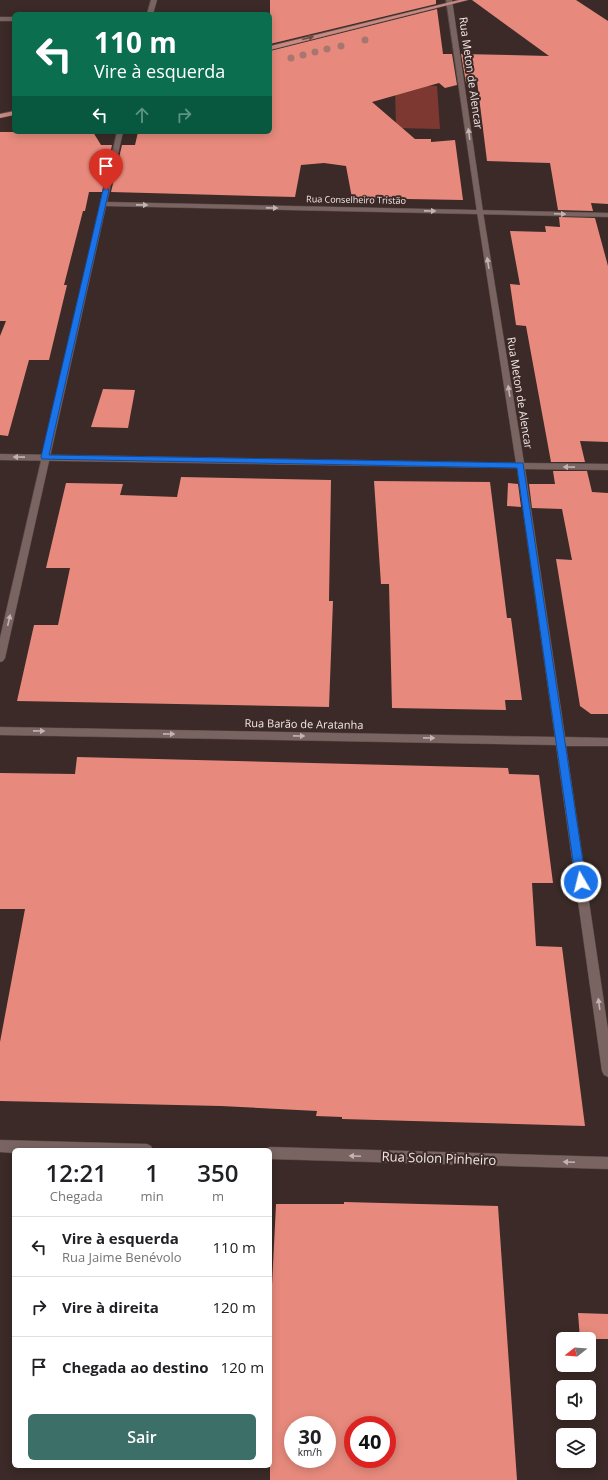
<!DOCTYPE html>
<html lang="pt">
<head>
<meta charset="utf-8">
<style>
	:root { --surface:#fff; --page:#f2f2f2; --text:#202124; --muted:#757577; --line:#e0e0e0; --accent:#3b6f67 }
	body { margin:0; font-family:"Open Sans",sans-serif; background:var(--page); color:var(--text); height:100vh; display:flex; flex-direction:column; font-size:15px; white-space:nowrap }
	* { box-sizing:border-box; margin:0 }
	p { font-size:13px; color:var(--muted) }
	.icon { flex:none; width:22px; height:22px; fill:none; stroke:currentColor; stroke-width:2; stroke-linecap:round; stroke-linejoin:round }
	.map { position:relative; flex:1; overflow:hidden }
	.panel { position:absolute; left:12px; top:1148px; width:260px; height:320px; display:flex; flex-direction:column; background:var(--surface); border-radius:6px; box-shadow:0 2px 10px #0003 }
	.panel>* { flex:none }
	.top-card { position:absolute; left:12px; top:12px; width:260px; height:122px; border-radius:6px; box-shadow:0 2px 10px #0003; background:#0b6e4f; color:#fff; overflow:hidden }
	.needle { width:26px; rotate:253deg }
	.controls { position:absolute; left:556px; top:1332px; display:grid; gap:8px }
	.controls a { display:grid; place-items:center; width:40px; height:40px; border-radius:6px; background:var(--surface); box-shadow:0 2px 10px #0003; font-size:20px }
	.speed { position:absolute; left:284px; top:1416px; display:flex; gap:8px; font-size:20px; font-weight:700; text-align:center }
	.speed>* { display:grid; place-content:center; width:52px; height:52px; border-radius:50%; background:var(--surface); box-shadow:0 2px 10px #0003; line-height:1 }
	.speed small { font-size:10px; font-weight:400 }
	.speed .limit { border:6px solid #d22; background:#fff; color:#111 }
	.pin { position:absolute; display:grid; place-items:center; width:34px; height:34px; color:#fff; margin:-41px -17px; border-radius:50% 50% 50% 0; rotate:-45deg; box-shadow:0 0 4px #0007 }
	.pin .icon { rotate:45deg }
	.me { position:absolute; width:44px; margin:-22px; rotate:352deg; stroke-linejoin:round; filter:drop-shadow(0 0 3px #0008) }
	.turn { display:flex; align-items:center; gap:14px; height:84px; padding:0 16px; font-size:18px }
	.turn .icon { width:52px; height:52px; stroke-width:2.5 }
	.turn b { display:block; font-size:28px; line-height:34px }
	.lanes { display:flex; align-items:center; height:38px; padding:0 16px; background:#0003; justify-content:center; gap:20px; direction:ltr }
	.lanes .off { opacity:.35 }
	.eta { display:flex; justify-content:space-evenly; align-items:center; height:68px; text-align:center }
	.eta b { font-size:24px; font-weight:600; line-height:28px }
	.primary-button { display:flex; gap:8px; margin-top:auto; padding:8px 16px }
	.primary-button a { flex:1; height:46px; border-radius:6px; background:var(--accent); color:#fff; font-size:16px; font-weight:600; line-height:46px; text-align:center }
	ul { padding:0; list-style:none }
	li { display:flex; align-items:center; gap:12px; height:60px; padding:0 16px; border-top:1px solid var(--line) }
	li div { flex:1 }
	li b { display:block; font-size:15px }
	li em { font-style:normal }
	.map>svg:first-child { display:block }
</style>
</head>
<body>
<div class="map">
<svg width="608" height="1480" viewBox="0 0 608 1480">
	<rect width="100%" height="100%" fill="#3b2a27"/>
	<!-- green -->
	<polygon fill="#7d3931" points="395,85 437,86 440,129 396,128"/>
	<!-- building -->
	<g fill="#e78a7d" fill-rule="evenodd">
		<polygon points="270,0 436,0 436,4 270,44"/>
		<polygon points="472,0 576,0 608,21 608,204 591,203 593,211 558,210 550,163 487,161 477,81 466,83 461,54 549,56"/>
		<polygon points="437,9 443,54 452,54 457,85 445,88 439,83 372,102 415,139 431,139 431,142 455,140 463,200 352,198 346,166 324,163 301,165 295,197 111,192 122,145 135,145 138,132 270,132 270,51"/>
		<polygon points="0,132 93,132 101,145 112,145 102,192 89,192 85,211 83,211 64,285 67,285 49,360 29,360 8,436 0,435 0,336 6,321 0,321"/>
		<polygon points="559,217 595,218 608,266 608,442 580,441 585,462 551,462 526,326 516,325 510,284 520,285 510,231 546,232 545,226 560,227"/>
		<polygon points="103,389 135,390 128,428 91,427"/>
		<polygon points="553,471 587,471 592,492 608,493 608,714 591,714 580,706 556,559 572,560 562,509 532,508 529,484 555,484"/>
		<polygon points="181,477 331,480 329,601 333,601 329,707 17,701 34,625 58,625 70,568 46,568 66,483 123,484 120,495 177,497"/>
		<polygon points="374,481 490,482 507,618 511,618 522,700 505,700 506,710 392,708 389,584 381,584"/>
		<polygon points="508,483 518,484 521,507 507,506"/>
		<polygon points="77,757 508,768 509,774 539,775 553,883 532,883 536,946 562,947 585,1126 342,1119 342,1117 316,1116 317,1111 221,1106 0,1101 0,1042 25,909 0,909 0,773 75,774"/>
		<path d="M344,1202L498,1206L517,1480H270V1285H272L276,1204H344ZM293,1425H327V1459H293ZM353,1425H387V1459H353Z"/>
		<polygon points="578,1313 608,1314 608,1339 580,1339"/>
	</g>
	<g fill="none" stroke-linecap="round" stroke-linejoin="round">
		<!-- service casing -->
		<g stroke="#594a48" stroke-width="1">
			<rect id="service" x="0" y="17" width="14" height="4"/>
		</g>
		<!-- minor casing -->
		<g stroke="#594a48" stroke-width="1">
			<g id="minor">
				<polygon points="151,0 157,0 153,14 147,14"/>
				<polygon points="117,132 123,132 107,202 608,213 608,217 106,206 5,658 3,661 0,662 0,638"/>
				<polygon points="0,1140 147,1144 151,1146 153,1150 14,1150 14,1153 0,1152"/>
				<polygon points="270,1147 608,1157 608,1169 270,1159 270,1150 265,1150"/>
			</g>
		</g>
		<!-- tertiary casing -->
		<g stroke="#594a48" stroke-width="1">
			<polygon id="tertiary" points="446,0 452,0 483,212 524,463 608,464 608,470 525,469 565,737 608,738 608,746 566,746 608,1030 608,1077 604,1075 602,1071 556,745 0,735 0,727 555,737 517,468 0,460 0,454 516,463 477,212"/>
		</g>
		<!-- primary casing -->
		<g stroke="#594a48" stroke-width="1">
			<g id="primary">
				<polygon points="459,0 468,0 270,50 270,46"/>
				<polygon points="14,111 14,115 0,118 0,114"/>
			</g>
		</g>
		<!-- service -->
		<use href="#service" fill="#796461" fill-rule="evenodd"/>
		<!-- minor -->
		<use href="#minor" fill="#796461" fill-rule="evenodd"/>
		<!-- tertiary -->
		<use href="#tertiary" fill="#796461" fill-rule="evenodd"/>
		<!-- primary -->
		<use href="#primary" fill="#c78980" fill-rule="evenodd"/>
	</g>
	<!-- trees -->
	<g fill="#a6766f">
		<circle cx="365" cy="40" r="3.5"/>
		<circle cx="341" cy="46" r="3.5"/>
		<circle cx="327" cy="49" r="3.5"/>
		<circle cx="315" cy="52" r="3.5"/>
		<circle cx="303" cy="55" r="3.5"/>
		<circle cx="291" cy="58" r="3.5"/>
	</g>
	<!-- one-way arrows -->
	<defs><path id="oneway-solid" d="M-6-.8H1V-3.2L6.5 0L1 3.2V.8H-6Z"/></defs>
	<use fill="#6c4b46" href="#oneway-solid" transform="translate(308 38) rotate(-14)"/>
	<g fill="#c3b3b1">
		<use href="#oneway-solid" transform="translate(469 134) rotate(-98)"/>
		<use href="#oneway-solid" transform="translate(142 205) rotate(1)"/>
		<use href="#oneway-solid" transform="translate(272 208) rotate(1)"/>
		<use href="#oneway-solid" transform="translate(430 211) rotate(1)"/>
		<use href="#oneway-solid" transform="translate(560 214) rotate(2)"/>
		<use href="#oneway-solid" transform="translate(488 263) rotate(-99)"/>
		<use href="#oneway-solid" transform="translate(509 391) rotate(-99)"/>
		<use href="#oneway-solid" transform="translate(19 457) rotate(-179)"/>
		<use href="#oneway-solid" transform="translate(569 467) rotate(-179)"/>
		<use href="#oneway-solid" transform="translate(9 620) rotate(-77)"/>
		<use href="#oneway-solid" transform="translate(39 731) rotate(1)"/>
		<use href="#oneway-solid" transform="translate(169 734) rotate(1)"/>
		<use href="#oneway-solid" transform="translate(299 736) rotate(1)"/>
		<use href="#oneway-solid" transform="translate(429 738) rotate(1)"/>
		<use href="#oneway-solid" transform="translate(599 1004) rotate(-98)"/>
		<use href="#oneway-solid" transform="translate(355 1156) rotate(-178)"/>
		<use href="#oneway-solid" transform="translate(569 1162) rotate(-178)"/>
	</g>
	<!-- route -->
	<polygon fill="#1a73e8" stroke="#114b97" points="106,188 109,190 49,455 523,463 586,882 585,885 581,887 578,885 576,882 517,468 42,459 41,457 103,190"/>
	<g text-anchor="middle" stroke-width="4" stroke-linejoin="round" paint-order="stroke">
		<!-- far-street labels -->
		<g font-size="9" fill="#f4e8e6" stroke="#3b2a27">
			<text transform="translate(356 200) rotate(1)" y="3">Rua Conselheiro Tristão</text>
		</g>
		<!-- street labels -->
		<g font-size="11" fill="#f4e8e6" stroke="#3b2a27">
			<text transform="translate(471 73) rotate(82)" y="4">Rua Meton de Alencar</text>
			<text transform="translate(520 393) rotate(81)" y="4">Rua Meton de Alencar</text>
			<text transform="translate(304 724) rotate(1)" y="4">Rua Barão de Aratanha</text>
		</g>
		<!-- near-street labels -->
		<g font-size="13" fill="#f4e8e6" stroke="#3b2a27">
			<text transform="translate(439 1158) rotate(2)" y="5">Rua Solon Pinheiro</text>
		</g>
	</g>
</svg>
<div class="controls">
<a><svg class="needle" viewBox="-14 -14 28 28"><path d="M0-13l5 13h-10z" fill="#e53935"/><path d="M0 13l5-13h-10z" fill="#757577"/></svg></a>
<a><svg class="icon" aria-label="sound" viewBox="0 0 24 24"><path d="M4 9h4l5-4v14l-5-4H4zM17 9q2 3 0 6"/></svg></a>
<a><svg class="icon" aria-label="layers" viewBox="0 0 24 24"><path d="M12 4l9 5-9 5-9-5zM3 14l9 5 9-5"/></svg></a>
</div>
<div class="speed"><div>30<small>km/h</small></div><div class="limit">40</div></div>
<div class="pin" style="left:106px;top:190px;background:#d93025"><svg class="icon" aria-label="arrive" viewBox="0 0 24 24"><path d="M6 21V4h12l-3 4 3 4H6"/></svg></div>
<svg class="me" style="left:581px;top:882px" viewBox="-20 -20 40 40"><circle r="17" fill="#1a73e8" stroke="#fff" stroke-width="3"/><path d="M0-11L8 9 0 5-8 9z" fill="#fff"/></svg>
<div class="top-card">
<div class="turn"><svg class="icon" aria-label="left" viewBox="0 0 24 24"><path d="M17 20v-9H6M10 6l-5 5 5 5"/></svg><div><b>110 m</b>Vire à esquerda</div></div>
<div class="lanes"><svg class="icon" aria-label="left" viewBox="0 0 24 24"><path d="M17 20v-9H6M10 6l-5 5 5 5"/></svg><svg class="icon off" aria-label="ahead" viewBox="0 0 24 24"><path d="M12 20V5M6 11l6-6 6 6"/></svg><svg class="icon off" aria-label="right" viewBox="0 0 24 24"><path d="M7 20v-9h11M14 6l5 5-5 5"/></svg></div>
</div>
<section class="panel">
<div class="eta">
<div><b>12:21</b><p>Chegada</p></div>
<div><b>1</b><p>min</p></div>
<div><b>350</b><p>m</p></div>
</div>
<ul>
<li><svg class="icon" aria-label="left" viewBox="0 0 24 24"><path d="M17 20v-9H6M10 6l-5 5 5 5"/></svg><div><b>Vire à esquerda</b><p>Rua Jaime Benévolo</p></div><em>110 m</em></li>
<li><svg class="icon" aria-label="right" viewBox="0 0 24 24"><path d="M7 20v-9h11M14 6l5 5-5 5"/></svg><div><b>Vire à direita</b></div><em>120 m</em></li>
<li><svg class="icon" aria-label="arrive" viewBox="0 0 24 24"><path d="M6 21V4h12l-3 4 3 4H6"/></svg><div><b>Chegada ao destino</b></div><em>120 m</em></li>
</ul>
<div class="primary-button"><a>Sair</a></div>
</section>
</div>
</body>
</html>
